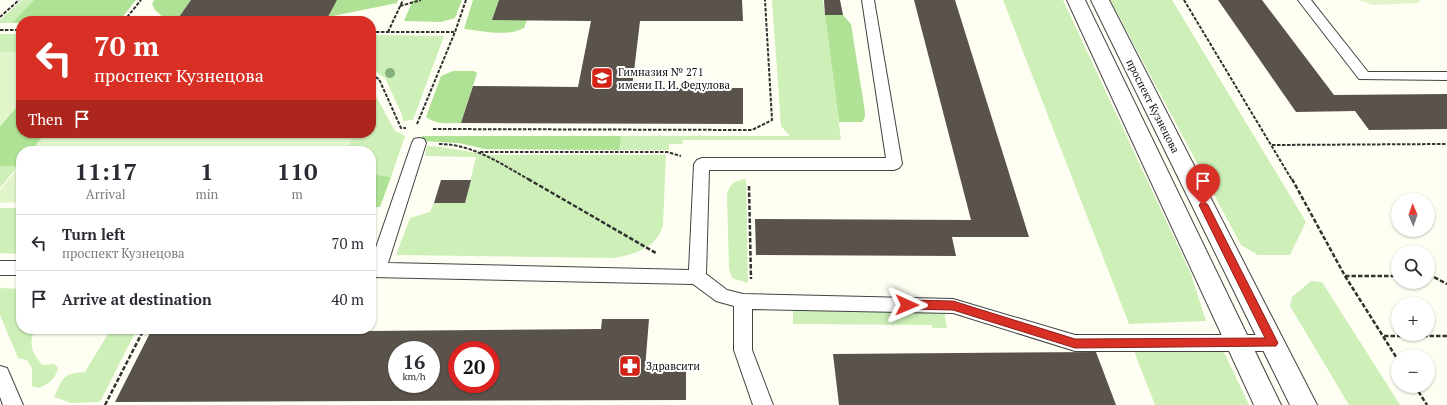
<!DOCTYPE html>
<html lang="en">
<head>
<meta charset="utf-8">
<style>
	:root { --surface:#fff; --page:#f2f2f3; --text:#2b2b33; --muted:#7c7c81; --line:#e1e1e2 }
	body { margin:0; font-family:"PT Serif",serif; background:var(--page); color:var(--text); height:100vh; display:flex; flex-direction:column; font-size:15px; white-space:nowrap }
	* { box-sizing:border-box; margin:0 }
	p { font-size:13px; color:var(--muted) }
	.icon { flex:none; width:22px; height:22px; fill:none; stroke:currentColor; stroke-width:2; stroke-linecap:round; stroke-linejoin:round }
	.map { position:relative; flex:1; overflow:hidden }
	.panel { position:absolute; left:16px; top:146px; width:360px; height:188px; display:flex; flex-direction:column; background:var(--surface); border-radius:16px; box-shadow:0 1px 3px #0004 }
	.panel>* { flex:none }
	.guide { position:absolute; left:16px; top:16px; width:360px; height:122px; border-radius:16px; box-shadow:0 1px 3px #0004; background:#d93025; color:#fff; overflow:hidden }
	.needle { width:26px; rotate:358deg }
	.controls { position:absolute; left:1391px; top:193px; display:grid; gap:8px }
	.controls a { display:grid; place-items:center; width:44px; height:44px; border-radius:50%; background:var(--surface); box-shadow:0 1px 3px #0004; font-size:20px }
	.speed { position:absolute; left:388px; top:341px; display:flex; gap:8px; font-size:20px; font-weight:700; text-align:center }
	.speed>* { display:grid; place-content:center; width:52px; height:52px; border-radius:50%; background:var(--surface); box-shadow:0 1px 3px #0004; line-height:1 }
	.speed small { font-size:10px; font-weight:400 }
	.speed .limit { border:6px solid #d22; background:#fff; color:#111 }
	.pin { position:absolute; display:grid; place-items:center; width:34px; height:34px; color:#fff; margin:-41px -17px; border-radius:50% 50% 50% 0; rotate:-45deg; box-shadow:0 0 4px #0007 }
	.pin .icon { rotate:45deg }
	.me { position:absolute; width:44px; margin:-22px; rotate:91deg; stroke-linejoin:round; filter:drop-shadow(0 0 3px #0008) }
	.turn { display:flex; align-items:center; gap:14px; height:84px; padding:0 12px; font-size:18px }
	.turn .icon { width:52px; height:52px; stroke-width:2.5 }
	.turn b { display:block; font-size:28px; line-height:34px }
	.then { display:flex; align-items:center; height:38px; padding:0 12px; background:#0003; gap:8px; font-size:15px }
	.eta { display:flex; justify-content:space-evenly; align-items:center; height:68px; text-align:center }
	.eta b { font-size:24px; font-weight:800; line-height:28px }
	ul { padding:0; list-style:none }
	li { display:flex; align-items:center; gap:12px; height:56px; padding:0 12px; border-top:1px solid var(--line) }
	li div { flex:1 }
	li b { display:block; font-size:15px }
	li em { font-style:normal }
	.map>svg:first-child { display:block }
</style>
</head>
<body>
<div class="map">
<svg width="1447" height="405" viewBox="0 0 1447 405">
	<rect width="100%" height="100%" fill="#fffef3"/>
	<!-- green -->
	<g fill="#ceefb8">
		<polygon points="22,0 34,0 12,23 0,23 0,20"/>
		<polygon points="772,0 823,0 841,140 682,140 683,144 669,144 669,150 619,150 621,136 790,136 781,126"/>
		<polygon points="1003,0 1063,0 1191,274 1206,321 1129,324"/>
		<polygon points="1110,0 1172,0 1306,222 1290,255 1258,255 1241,245"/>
		<polygon points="0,34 21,34 21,44 17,52 0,52"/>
		<polygon points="371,35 444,36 413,120 403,121 402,115 385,78 371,69"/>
		<polygon points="372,89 395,131 405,136 391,177 371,174 371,151 346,151 354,133 371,133"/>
		<path d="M427,146C449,147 470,153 493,155H666L663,225C657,248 635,254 614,258L396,255L410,218L430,212L434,203L465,202L476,157L425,156Z"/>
		<polygon points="0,166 18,166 0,188"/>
		<path d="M746,179L748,283L732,278L729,269L727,195C730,183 734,181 746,179Z"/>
		<polygon points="0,208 21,208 21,254 0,253"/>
		<polygon points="1311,281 1322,282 1400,405 1349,405 1290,306 1292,297"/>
		<path d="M0,288L21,289V329H35C28,344 32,354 43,365L54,364L58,368C55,380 49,383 39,388L32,386V368L27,360L18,358L0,315Z"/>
		<polygon points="793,306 944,309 947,328 932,328 932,325 793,324"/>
		<path d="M111,329H137L100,402L71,403L54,397C64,377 62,374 85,372Z"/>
		<polygon points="1223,350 1249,405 1155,405 1134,351"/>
	</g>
	<!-- forest -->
	<g fill="#afe295">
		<polygon points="34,0 136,0 121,19 116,21 21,21 21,23 12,23"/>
		<polygon points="154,0 191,0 179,17 163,17 155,10 152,4"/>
		<polygon points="337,0 398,0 397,3 328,17"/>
		<polygon points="413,0 462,0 455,18 441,22 404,21"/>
		<path d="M473,0H499L493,20H527L524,28C507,37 483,31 464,29Z"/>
		<polygon points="825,15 843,15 851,24 865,112 865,117 862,122 839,122"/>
		<path d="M453,71H474L477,73L461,123C449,123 436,125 426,117L441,76Z"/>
		<polygon points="21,102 21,133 46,133 31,151 21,151 20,166 0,166 0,126"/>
		<polygon points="422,136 621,136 619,150 485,149 459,143 421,141"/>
		<polygon points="371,174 391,177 380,207 371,207"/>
	</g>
	<!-- pitch -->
	<g fill="#e2f5ca">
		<polygon points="1359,0 1419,0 1420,3 1372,5"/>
		<polygon points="0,52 21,52 21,102 0,126"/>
		<polygon points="46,133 354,133 346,151 31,151"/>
		<polygon points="21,164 21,202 0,203 0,190"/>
	</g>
	<!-- building -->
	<g fill="#5a534b" fill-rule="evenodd">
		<polygon points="191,0 337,0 328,17 179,17"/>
		<polygon points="499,0 742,0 743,21 640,21 632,88 743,88 743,124 461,123 473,86 578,87 591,21 492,20"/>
		<polygon points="824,0 840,0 843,15 825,15"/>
		<polygon points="914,0 955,0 1029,237 952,237 956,256 756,255 755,219 971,220"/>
		<polygon points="1218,0 1262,0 1334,95 1447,94 1447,129 1369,130 1355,111 1296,112"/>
		<polygon points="441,180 471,180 465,203 434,203"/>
		<path d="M602,319H649L645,369H686V400L115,402L150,333L601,329ZM397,350H431V384H397ZM457,350H491V384H457Z"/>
		<polygon points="1096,352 1116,405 839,405 833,354"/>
	</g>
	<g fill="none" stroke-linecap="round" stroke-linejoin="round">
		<!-- service casing -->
		<g stroke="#434343" stroke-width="2">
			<g id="service">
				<polygon points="862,0 874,0 902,164 899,168 894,170 709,170 706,274 727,290 743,294 953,299 1075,335 1272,335 1279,337 1281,343 1279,349 1272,351 1075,351 953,313 752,309 752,350 773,405 753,405 734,350 734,306 716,301 693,284 371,277 371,262 412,143 414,139 419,138 424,139 426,143 388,263 689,270 694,164 697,160 702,158 886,158"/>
				<polygon points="1298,0 1311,0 1368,72 1447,72 1447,80 1359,79"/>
				<rect x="0" y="261" width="21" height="14"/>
				<polygon points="0,366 7,368 23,405 3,405 0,397"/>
			</g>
		</g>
		<!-- minor casing -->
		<g stroke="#434343" stroke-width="2">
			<g id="minor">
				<polygon points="1067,0 1085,0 1281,405 1254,405"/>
				<polygon points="1091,0 1109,0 1317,405 1290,405"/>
			</g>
		</g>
		<!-- path-far1 -->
		<g stroke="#323232" stroke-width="2" stroke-dasharray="3.5 1.5" stroke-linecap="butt">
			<polyline points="1184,0 1292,180"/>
			<polyline points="400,6 421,0"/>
			<polyline points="0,17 19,0"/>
			<polyline points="124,21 141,0"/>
			<polyline points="0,30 21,30"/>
			<polyline points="371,32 454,32"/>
			<polyline points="388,32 403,0"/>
			<polyline points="371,75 379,79 401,128 406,128"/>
			<polyline points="417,124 455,32 466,0"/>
			<polyline points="433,129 752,130 772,120 765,0"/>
			<path d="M439,144C473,144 501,164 530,180"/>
			<polyline points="1272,145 1447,144"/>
			<polyline points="480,152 667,152 681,156"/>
		</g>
		<!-- path -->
		<g stroke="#323232" stroke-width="2.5" stroke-dasharray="4.5 2" stroke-linecap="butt">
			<polyline points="528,179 656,253"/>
			<polyline points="1292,179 1345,276 1398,360"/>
			<polyline points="749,186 751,279"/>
			<polyline points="1345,276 1398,276"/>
			<polyline points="1428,276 1432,276 1447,284"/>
			<polyline points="1384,336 1447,336"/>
			<polyline points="1415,386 1427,405"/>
			<polyline points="105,405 144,329"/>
		</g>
		<!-- service -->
		<use href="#service" fill="#fff" fill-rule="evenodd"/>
		<!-- minor -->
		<use href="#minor" fill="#fff" fill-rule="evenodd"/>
	</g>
	<!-- trees -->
	<circle fill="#84b07b" cx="390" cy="73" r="5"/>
	<!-- route -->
	<polygon fill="#d93025" stroke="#8d1f18" points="1203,201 1208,205 1276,339 1278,343 1276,346 1075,348 953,310 907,309 902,305 907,300 953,301 1075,339 1265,338 1199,205"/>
	<!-- icons -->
	<defs>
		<g id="school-square" transform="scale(1.15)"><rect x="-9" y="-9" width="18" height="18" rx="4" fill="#d12317" stroke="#fff"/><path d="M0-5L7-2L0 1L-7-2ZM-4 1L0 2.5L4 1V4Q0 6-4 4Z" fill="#fff"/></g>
		<g id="pharmacy-square" transform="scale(1.15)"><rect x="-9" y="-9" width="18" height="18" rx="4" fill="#d12317" stroke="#fff"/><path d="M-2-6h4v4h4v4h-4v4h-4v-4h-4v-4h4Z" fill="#fff"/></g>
	</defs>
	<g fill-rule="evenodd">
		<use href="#school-square" x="602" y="78"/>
		<use href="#pharmacy-square" x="630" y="366"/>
	</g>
	<g text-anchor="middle" stroke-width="4" stroke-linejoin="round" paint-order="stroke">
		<!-- poi labels -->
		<g font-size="11" fill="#101010" stroke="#fff" text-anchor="start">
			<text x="618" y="76">Гимназия № 271<tspan x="618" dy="13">имени П. И. Федулова</tspan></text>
			<text x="646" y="370">Здравсити</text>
		</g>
		<!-- street labels -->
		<g font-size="11" fill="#101010" stroke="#fff">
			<text transform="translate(1153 106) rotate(63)" y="4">проспект Кузнецова</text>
		</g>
	</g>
</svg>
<div class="controls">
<a><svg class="needle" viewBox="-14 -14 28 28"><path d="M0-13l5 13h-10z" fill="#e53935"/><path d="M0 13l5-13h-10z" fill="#7c7c81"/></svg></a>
<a><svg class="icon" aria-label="search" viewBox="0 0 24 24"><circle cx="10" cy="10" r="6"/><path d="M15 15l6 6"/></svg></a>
<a>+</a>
<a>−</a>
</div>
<div class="speed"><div>16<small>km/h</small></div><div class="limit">20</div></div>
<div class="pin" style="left:1203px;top:205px;background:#d93025"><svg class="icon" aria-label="arrive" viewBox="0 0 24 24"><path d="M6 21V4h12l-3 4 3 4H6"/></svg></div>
<svg class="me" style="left:907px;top:305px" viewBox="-20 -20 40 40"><path d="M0-17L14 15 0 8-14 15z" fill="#d93025" stroke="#fff" stroke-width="4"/></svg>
<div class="guide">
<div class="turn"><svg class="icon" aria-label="left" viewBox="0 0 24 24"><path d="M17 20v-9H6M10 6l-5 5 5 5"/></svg><div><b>70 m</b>проспект Кузнецова</div></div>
<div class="then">Then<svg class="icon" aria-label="arrive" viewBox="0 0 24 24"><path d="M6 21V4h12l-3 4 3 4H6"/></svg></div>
</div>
<section class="panel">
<div class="eta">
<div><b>11:17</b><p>Arrival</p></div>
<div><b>1</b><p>min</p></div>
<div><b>110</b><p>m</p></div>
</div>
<ul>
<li><svg class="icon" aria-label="left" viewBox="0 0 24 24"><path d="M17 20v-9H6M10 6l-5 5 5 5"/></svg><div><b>Turn left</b><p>проспект Кузнецова</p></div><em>70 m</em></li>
<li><svg class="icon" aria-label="arrive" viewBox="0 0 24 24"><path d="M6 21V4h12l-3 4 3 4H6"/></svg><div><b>Arrive at destination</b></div><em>40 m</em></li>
</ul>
</section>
</div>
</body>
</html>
